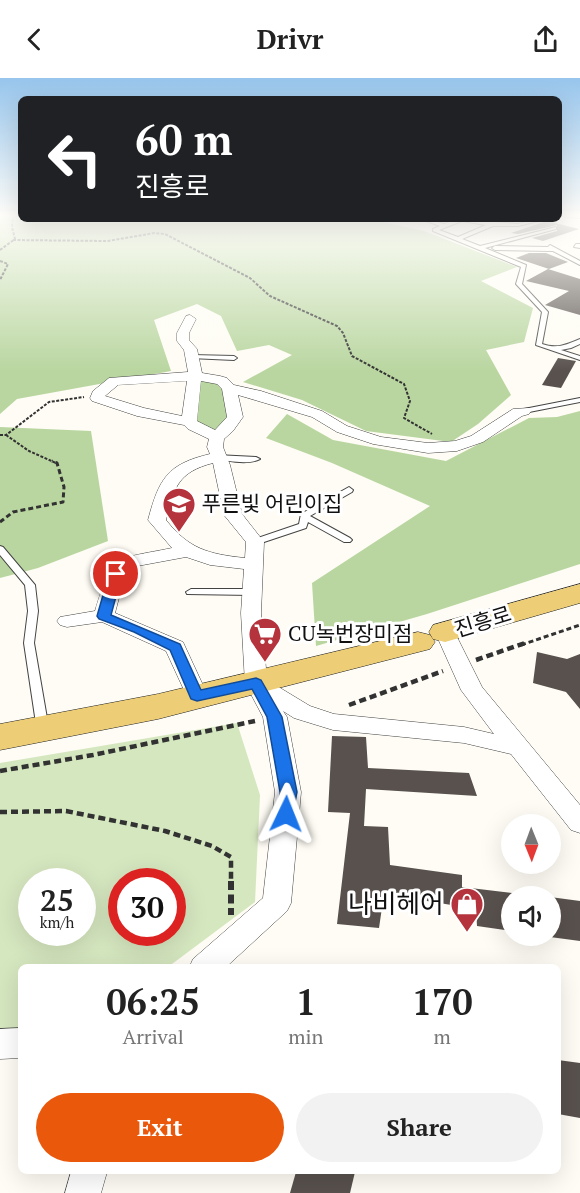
<!DOCTYPE html>
<html lang="en">
<head>
<meta charset="utf-8">
<style>
	:root { --surface:#fff; --page:#f2f2f2; --text:#222; --muted:#767676; --accent:#ea580c }
	body { margin:0; font-family:"PT Serif","Noto Sans KR",serif; background:var(--page); color:var(--text); height:100vh; display:flex; flex-direction:column; font-size:22px; white-space:nowrap }
	* { box-sizing:border-box; margin:0 }
	p { font-size:20px; color:var(--muted) }
	.icon { flex:none; width:33px; height:33px; fill:none; stroke:currentColor; stroke-width:2; stroke-linecap:round; stroke-linejoin:round }
	.map { position:relative; flex:1; overflow:hidden }
	.sheet { position:absolute; left:18px; top:886px; width:543px; height:210px; display:flex; flex-direction:column; background:var(--surface); border-radius:9px; box-shadow:0 6px 24px #0002 }
	.sheet>* { flex:none }
	.top-card { position:absolute; left:18px; top:18px; width:544px; height:126px; border-radius:9px; box-shadow:0 6px 24px #0002; background:#202124; color:#fff; overflow:hidden }
	.needle { width:39px; rotate:179deg }
	.fabs { position:absolute; left:501px; top:736px; display:grid; gap:12px }
	.fabs a { display:grid; place-items:center; width:60px; height:60px; border-radius:50%; background:var(--surface); box-shadow:0 6px 24px #0002; font-size:30px }
	.speed { position:absolute; left:18px; top:790px; display:flex; gap:12px; font-size:30px; font-weight:700; text-align:center }
	.speed>* { display:grid; place-content:center; width:78px; height:78px; border-radius:50%; background:var(--surface); box-shadow:0 6px 24px #0002; line-height:1 }
	.speed small { font-size:15px; font-weight:400 }
	.speed .limit { border:9px solid #d22; background:#fff; color:#111 }
	.pin { position:absolute; display:grid; place-items:center; width:51px; height:51px; color:#fff; margin:-26px; border:3px solid #fff; border-radius:50%; box-shadow:0 2px 6px #0007 }
	.me { position:absolute; width:66px; margin:-33px; rotate:2deg; stroke-linejoin:round; filter:drop-shadow(0 0 4px #0008) }
	.turn { display:flex; align-items:center; gap:21px; height:126px; padding:0 18px; font-size:27px }
	.turn .icon { width:78px; height:78px; stroke-width:2.5 }
	.turn b { display:block; font-size:42px; line-height:51px }
	.eta { display:flex; justify-content:space-evenly; align-items:center; height:102px; text-align:center }
	.eta b { font-size:36px; font-weight:700; line-height:42px }
	.cta { display:flex; gap:12px; margin-top:auto; padding:12px 18px }
	.cta a { flex:1; height:69px; border-radius:36px; background:var(--accent); color:#fff; font-size:24px; font-weight:700; line-height:69px; text-align:center }
	.cta a+a { background:var(--page); color:var(--text) }
	header { display:flex; justify-content:space-between; align-items:center; height:78px; padding:0 18px; background:var(--surface); font-size:27px; font-weight:700 }
	.map>svg:first-child { display:block }
</style>
</head>
<body>
<header><svg class="icon" aria-label="back" viewBox="0 0 24 24"><path d="M15 5l-7 7 7 7"/></svg>Drivr<svg class="icon" aria-label="share" viewBox="0 0 24 24"><path d="M12 15V3M7 8l5-5 5 5M5 13v7h14v-7"/></svg></header>
<div class="map">
<svg width="580" height="1115" viewBox="0 0 580 1115">
	<rect width="100%" height="100%" fill="#fefcf4"/>
	<!-- green -->
	<path fill="#d5e7bf" fill-rule="evenodd" d="M237,645L260,717L255,824L168,889L21,890V957H0V685ZM32,804H82V855H32ZM122,804H172V855H122Z"/>
	<!-- forest -->
	<g fill="#b9d6a0">
		<polygon points="0,137 21,137 21,141 369,141 424,153 517,189 481,203 533,230 524,264 486,272 511,317 478,346 451,364 366,353 302,322 243,304 292,277 269,267 237,273 221,238 197,226 154,242 171,293 17,321 0,336"/>
		<polygon points="198,302 214,302 222,307 231,342 218,354 193,342"/>
		<polygon points="580,333 580,486 427,536 316,568 312,505 430,428 332,385 266,360 287,336 333,362 446,383 529,340 557,339"/>
		<polygon points="0,349 91,353 108,463 38,490 0,500"/>
	</g>
	<!-- building -->
	<g fill="#58514d">
		<polygon points="547,143 579,151 543,163 532,160 557,153 557,147 518,156 511,155"/>
		<polygon points="529,175 546,175 568,184 549,191 516,180"/>
		<polygon points="548,191 580,201 580,237 545,227 569,213 526,203"/>
		<polygon points="558,280 576,283 561,310 542,307"/>
		<polygon points="537,574 567,581 580,576 580,631 566,614 533,605"/>
		<polygon points="332,658 366,659 368,690 469,695 477,718 366,711 364,748 388,749 390,787 462,797 462,809 512,815 512,853 477,848 476,831 384,816 379,850 337,846 350,735 328,734"/>
		<polygon points="550,819 580,823 580,863 550,859"/>
		<polygon points="558,982 580,985 580,1040 558,1036"/>
		<polygon points="296,1094 355,1094 350,1115 290,1115"/>
	</g>
	<g fill="none" stroke-linecap="round" stroke-linejoin="round">
		<!-- lane casing -->
		<g stroke="#434343" stroke-width="2">
			<g id="lane">
				<polygon points="560,137 580,138 580,140 562,138"/>
				<path d="M421,141H428L444,146L457,141L518,146L538,141H546L518,148H493L462,161L480,168L556,149V151L485,170L526,187L522,206L548,234L542,266C557,271 566,267 580,261V266L571,270L561,272L580,278V282L536,267L542,234L516,206L521,189L433,153V151L440,148ZM462,143L486,147L458,159L439,152Z"/>
				<polygon points="576,166 580,166 580,170 574,169"/>
				<polygon points="550,167 580,183 580,187 553,173 495,172 492,170 495,168 548,169"/>
				<polygon points="192,277 234,278 237,280 234,282 190,280 189,279"/>
				<polygon points="580,320 580,324 524,335 520,333 524,331"/>
				<path d="M216,377L256,379L260,381C249,387 228,383 216,381Z"/>
				<polygon points="349,409 353,412 352,414 310,438 350,460 352,462 350,464 344,464 308,444 306,450 255,467 250,464 252,462 299,446 301,436"/>
				<polygon points="0,468 3,469 35,507 38,533 34,565 49,652 47,655 39,655 37,652 24,565 28,533 25,507 0,477"/>
				<polygon points="191,511 252,511 257,514 252,517 187,516 186,514"/>
			</g>
		</g>
		<!-- street casing -->
		<g stroke="#434343" stroke-width="1">
			<g id="street">
				<path d="M190,237L196,241L189,255V262L197,271L202,295L220,298L227,300L234,307L261,313L322,333L347,348L381,359L428,365L455,363L471,358L513,331L529,330L531,333L529,336L522,338L483,364L457,373L428,375L373,366L337,354L312,339L238,317L243,339L233,353L224,361L223,369L230,387L242,436L264,464L261,535L267,602L310,628L334,636L464,649L494,656L461,612L435,554L438,549L445,548L452,549L482,609L580,727V755L571,752L511,676L464,665L333,652L294,640L283,633L287,639L301,714L291,825L287,833L225,890H189L193,881L263,820L275,714L263,639L245,605L241,535L244,491L210,487L186,479L132,489L125,497L115,535L183,564L208,618L205,623L197,626L189,623L166,573L102,544L67,549L60,547L57,543L60,539L95,533C113,474 114,482 172,470L148,442C159,401 167,386 210,376L207,369L209,361L188,351L184,347L137,338L92,323L90,320L93,313L109,300L188,294L184,272L177,263V255L186,238ZM187,303L182,338L144,330L105,318L118,307ZM201,303L217,306L222,311L227,339L215,352L197,343ZM213,385L224,437L246,464L245,480C208,476 189,471 166,442C174,409 178,394 213,385Z"/>
				<polygon points="21,950 21,980 0,981 0,951"/>
				<polygon points="71,1094 107,1094 101,1115 65,1115"/>
			</g>
		</g>
		<!-- primary casing -->
		<g stroke="#212121" stroke-width="1">
			<g id="primary">
				<polygon points="580,506 580,525 445,564 433,561 429,554 433,547"/>
				<polygon points="418,554 430,557 435,564 430,571 158,641 0,672 0,646 158,616"/>
			</g>
		</g>
		<!-- path-far3 -->
		<g stroke="#323232" stroke-width="2" stroke-dasharray="3 1.5" stroke-linecap="butt">
			<polyline points="13,162 108,163 154,155 165,156 250,200 270,218 337,248 343,255 352,278 404,306 410,323 404,340 432,356"/>
			<polyline points="0,172 15,161 12,149 13,137"/>
			<polyline points="0,183 8,186 0,202"/>
			<polyline points="0,357 6,357 49,324 84,319"/>
			<polyline points="6,357 29,373 56,385"/>
		</g>
		<!-- path-far2 -->
		<g stroke="#323232" stroke-width="3" stroke-dasharray="5 3" stroke-linecap="butt">
			<polyline points="0,444 13,434 63,424 64,409 57,385 52,383"/>
			<polyline points="521,567 580,547"/>
		</g>
		<!-- path-far1 -->
		<g stroke="#323232" stroke-width="4.5" stroke-dasharray="7 4" stroke-linecap="butt">
			<polyline points="476,582 525,565"/>
			<polyline points="349,627 443,593"/>
			<polyline points="0,693 93,677 255,643"/>
			<polyline points="0,734 66,733 165,753 212,768 231,779 231,805"/>
		</g>
		<!-- path -->
		<polyline stroke="#323232" stroke-width="6" stroke-dasharray="9 4.5" stroke-linecap="butt" points="231,803 231,837"/>
		<!-- lane -->
		<use href="#lane" fill="#fff" fill-rule="evenodd"/>
		<!-- street -->
		<use href="#street" fill="#fff" fill-rule="evenodd"/>
		<!-- primary -->
		<use href="#primary" fill="#edcd75" fill-rule="evenodd"/>
	</g>
	<!-- sky -->
	<linearGradient id="sky" x2="0" y2="1"><stop stop-color="#97c5ec"/><stop offset="0.47" stop-color="#fffefa"/><stop offset="1" stop-color="#fffefa" stop-opacity="0"/></linearGradient>
	<rect width="580" height="293" fill="url(#sky)"/>
	<!-- route -->
	<polygon fill="#1a73e8" stroke="#114b97" stroke-width="1.5" points="116,492 122,496 111,537 180,566 201,612 256,600 261,602 282,639 297,714 292,740 286,742 280,740 278,736 280,714 267,639 252,611 197,623 191,621 170,572 134,554 99,541 97,538 109,496"/>
	<!-- icons -->
	<defs>
		<g id="school-pin" transform="scale(1.725)"><path d="M0 17L-7.5 6A9.5 9.5 0 1 1 7.5 6Z" fill="#b5333c" stroke="#fff"/><path d="M0-5L7-2L0 1L-7-2ZM-4 1L0 2.5L4 1V4Q0 6-4 4Z" fill="#fff"/></g>
		<g id="supermarket-pin" transform="scale(1.725)"><path d="M0 17L-7.5 6A9.5 9.5 0 1 1 7.5 6Z" fill="#b5333c" stroke="#fff"/><path d="M-6-5.5h2.5l.6 2H6L4.5 2H-2.5L-4.4-4H-6ZM-1.5 3.2a1.3 1.3 0 1 0 .1 0ZM3 3.2a1.3 1.3 0 1 0 .1 0Z" fill="#fff"/></g>
		<g id="shop-pin" transform="scale(1.725)"><path d="M0 17L-7.5 6A9.5 9.5 0 1 1 7.5 6Z" fill="#b5333c" stroke="#fff"/><path d="M-5-2.5h2.3a2.7 3.5 0 0 1 5.4 0H5L5.5 6h-11ZM-1.5-2.5h3a1.5 2.3 0 0 0-3 0Z" fill="#fff"/></g>
	</defs>
	<g fill-rule="evenodd">
		<use href="#school-pin" x="179" y="426"/>
		<use href="#supermarket-pin" x="265" y="556"/>
		<use href="#shop-pin" x="467" y="826"/>
	</g>
	<g text-anchor="middle" stroke-width="6" stroke-linejoin="round" paint-order="stroke">
		<!-- poi labels -->
		<g font-size="21" fill="#101010" stroke="#fff" text-anchor="start">
			<text x="202" y="433">푸른빛 어린이집</text>
			<text x="288" y="563">CU녹번장미점</text>
		</g>
		<!-- street labels -->
		<g font-size="21" fill="#101010" stroke="#fff">
			<text transform="translate(483 544) rotate(-17)" y="7">진흥로</text>
		</g>
		<!-- near-poi labels -->
		<g font-size="26" fill="#101010" stroke="#fff" text-anchor="end">
			<text x="444" y="835">나비헤어</text>
		</g>
	</g>
</svg>
<div class="fabs">
<a><svg class="needle" viewBox="-14 -14 28 28"><path d="M0-13l5 13h-10z" fill="#e53935"/><path d="M0 13l5-13h-10z" fill="#767676"/></svg></a>
<a><svg class="icon" aria-label="sound" viewBox="0 0 24 24"><path d="M4 9h4l5-4v14l-5-4H4zM17 9q2 3 0 6"/></svg></a>
</div>
<div class="speed"><div>25<small>km/h</small></div><div class="limit">30</div></div>
<div class="pin" style="left:116px;top:496px;background:#d93025"><svg class="icon" aria-label="arrive" viewBox="0 0 24 24"><path d="M6 21V4h12l-3 4 3 4H6"/></svg></div>
<svg class="me" style="left:286px;top:736px" viewBox="-20 -20 40 40"><path d="M0-17L14 15 0 8-14 15z" fill="#1a73e8" stroke="#fff" stroke-width="4"/></svg>
<div class="top-card">
<div class="turn"><svg class="icon" aria-label="left" viewBox="0 0 24 24"><path d="M17 20v-9H6M10 6l-5 5 5 5"/></svg><div><b>60 m</b>진흥로</div></div>
</div>
<section class="sheet">
<div class="eta">
<div><b>06:25</b><p>Arrival</p></div>
<div><b>1</b><p>min</p></div>
<div><b>170</b><p>m</p></div>
</div>
<div class="cta"><a>Exit</a><a>Share</a></div>
</section>
</div>
</body>
</html>
